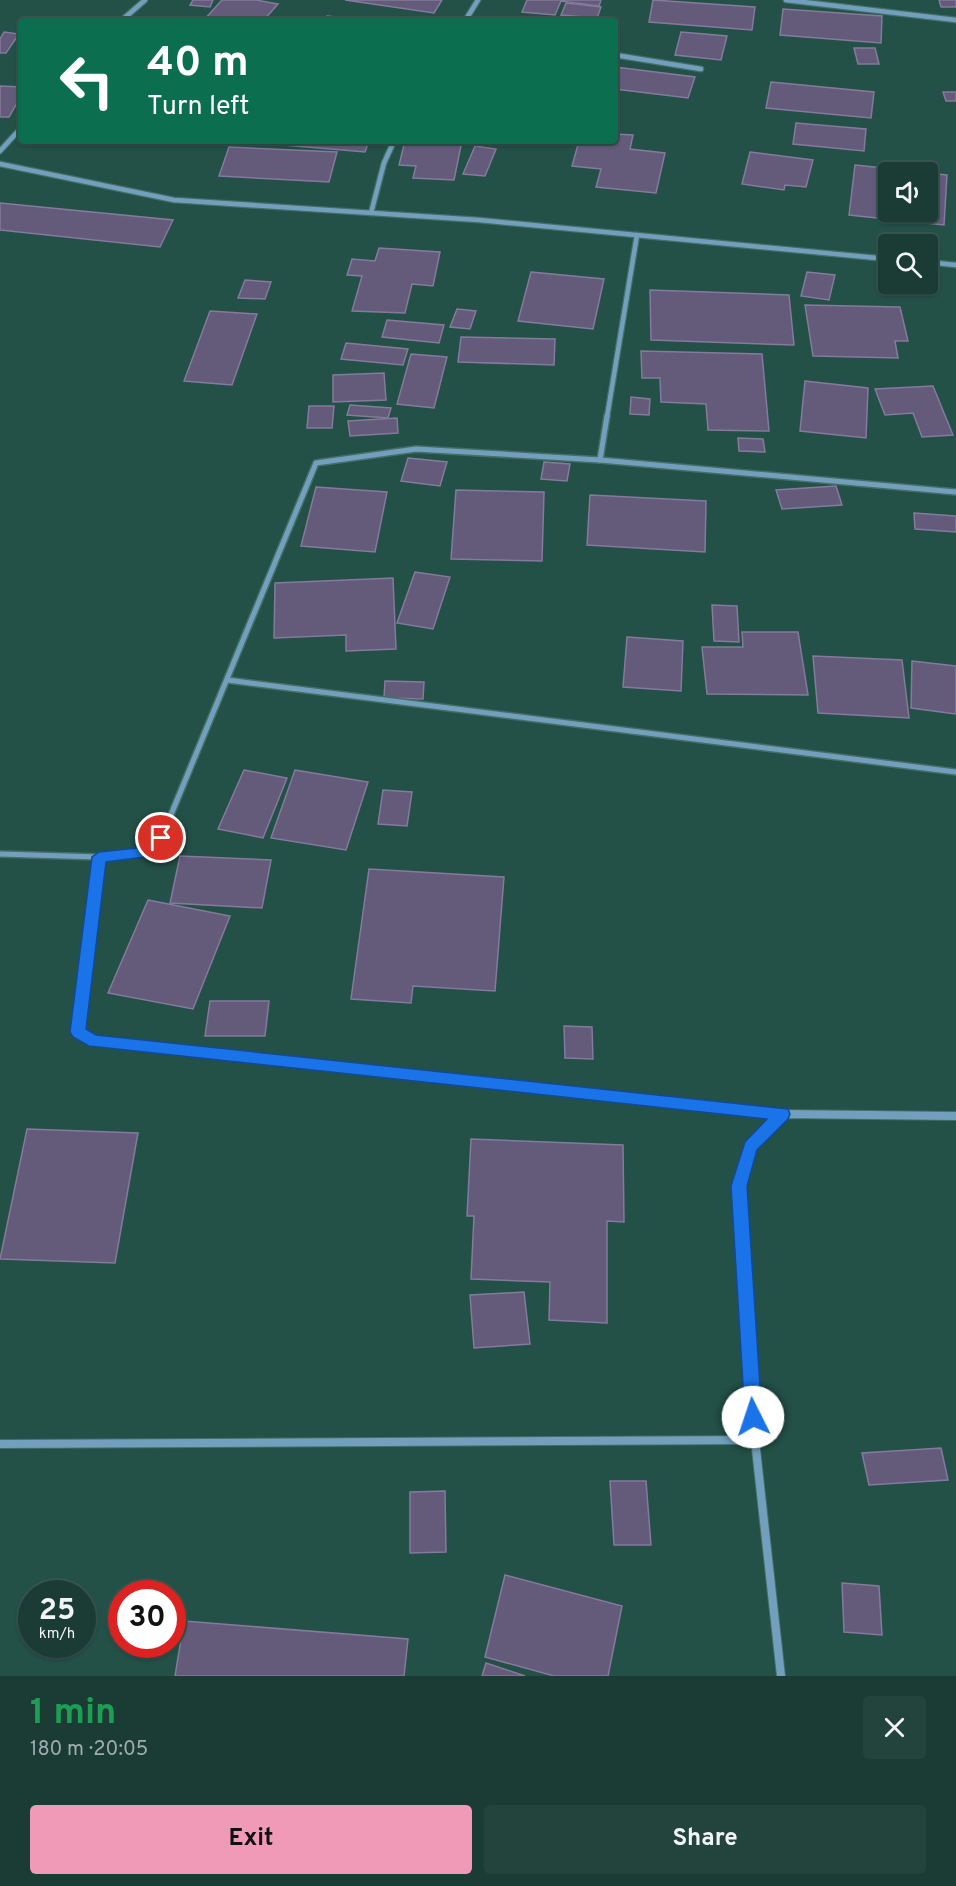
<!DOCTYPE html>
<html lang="en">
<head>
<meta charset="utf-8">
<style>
	:root { --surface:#1a3c35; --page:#23433d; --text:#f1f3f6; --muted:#9fadad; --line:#385650; --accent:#f09ab7 }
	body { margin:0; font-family:Overpass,sans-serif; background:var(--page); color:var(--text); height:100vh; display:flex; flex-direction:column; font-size:22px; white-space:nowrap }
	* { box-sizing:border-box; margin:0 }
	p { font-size:20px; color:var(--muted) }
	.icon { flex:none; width:33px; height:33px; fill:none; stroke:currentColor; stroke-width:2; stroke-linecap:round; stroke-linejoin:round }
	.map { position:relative; height:1676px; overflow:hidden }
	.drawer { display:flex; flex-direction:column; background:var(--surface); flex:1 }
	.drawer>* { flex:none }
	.hud { position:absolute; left:18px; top:18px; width:600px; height:126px; border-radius:6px; box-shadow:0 2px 4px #0004,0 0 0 2px var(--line); background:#0b6e4f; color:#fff; overflow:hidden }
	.controls { position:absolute; left:878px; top:162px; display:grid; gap:12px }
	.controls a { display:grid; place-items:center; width:60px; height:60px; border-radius:6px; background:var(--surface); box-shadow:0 2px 4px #0004,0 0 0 2px var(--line); font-size:30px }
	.speed { position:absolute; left:18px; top:1580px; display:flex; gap:12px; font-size:30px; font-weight:700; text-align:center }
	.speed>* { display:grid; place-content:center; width:78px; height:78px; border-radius:50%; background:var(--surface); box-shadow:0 2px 4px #0004,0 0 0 2px var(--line); line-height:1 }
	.speed small { font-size:15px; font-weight:400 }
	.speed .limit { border:9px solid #d22; background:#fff; color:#111 }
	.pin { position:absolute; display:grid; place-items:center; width:51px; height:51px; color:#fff; margin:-26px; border:3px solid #fff; border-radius:50%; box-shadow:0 2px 6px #0007 }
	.me { position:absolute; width:66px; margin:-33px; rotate:356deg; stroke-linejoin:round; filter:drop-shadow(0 0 4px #0008) }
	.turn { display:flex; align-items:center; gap:21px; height:126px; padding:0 30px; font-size:27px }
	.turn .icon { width:78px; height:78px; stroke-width:2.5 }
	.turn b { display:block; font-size:42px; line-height:51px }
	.round { display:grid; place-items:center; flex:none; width:63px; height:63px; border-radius:6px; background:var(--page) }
	.head { display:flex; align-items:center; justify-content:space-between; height:102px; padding:0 30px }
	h1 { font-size:36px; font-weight:700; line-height:45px; color:#1e9e55 }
	.cta { display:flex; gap:12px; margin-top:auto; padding:12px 30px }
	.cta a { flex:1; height:69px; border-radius:6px; background:var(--accent); color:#111; font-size:24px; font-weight:700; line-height:69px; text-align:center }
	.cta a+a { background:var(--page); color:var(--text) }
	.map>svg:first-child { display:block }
</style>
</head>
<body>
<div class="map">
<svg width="956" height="1676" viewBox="0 0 956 1676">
	<rect width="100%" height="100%" fill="#235047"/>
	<!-- building -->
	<g fill="#645b7b" stroke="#847a9c" stroke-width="1.5">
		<polygon points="193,0 213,0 210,7 190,5"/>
		<polygon points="222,0 256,0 278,4 263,21 203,21"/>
		<polygon points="345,0 442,0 434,13"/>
		<polygon points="527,0 601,0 599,6 561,1 555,15 522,12"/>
		<polygon points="653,0 755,7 752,30 649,22"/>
		<polygon points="939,0 956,0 956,7 941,7"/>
		<polygon points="566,3 601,7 597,18 561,15"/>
		<polygon points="783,9 882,16 881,43 780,35"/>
		<polygon points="327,16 373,21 324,21"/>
		<polygon points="4,32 19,34 6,53 0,53 0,39"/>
		<polygon points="681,32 727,36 721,60 675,55"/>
		<polygon points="854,48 875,48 879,64 858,64"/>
		<polygon points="615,67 695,77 688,98 615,89"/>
		<polygon points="771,82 874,92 871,118 766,108"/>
		<polygon points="0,86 21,87 21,96 9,117 0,117"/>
		<polygon points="943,92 956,92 956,101 946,101"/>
		<polygon points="796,123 866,129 864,151 793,144"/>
		<polygon points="615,134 633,135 630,149 665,153 656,193 596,187 601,169 572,166 579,141 615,141"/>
		<polygon points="237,141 369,141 365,152"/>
		<polygon points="405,141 462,141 454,180 413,178 416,166 399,165"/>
		<polygon points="475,146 496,149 485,176 463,174"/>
		<polygon points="229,147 337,152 329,182 219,176"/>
		<polygon points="750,152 813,160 806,187 785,185 784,190 742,184"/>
		<polygon points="855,165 923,172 888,172 888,212 927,212 927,173 947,175 944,225 849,215"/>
		<polygon points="0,203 173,220 160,247 0,230"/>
		<polygon points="379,248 440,252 433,286 412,284 405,313 352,311 362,276 347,275 352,259 375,261"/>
		<polygon points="531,272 604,279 593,329 518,321"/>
		<polygon points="807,272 835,275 829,300 801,296"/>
		<polygon points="245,280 271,282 265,299 238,298"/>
		<polygon points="650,290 789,295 794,345 651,340"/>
		<polygon points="805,305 900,307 908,341 895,341 898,358 813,356"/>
		<polygon points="457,309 476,311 470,329 450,327"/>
		<polygon points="210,311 257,314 232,385 184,381"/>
		<polygon points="387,320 444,325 439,343 382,337"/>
		<polygon points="461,337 555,339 554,365 458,362"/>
		<polygon points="346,343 408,349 403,365 341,359"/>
		<polygon points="641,351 762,354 769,431 708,430 706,404 661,402 660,378 642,378"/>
		<polygon points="411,354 447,357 434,408 397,404"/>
		<polygon points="384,373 386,400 333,402 333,375"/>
		<polygon points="805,381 868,388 866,438 800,431"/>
		<polygon points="933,386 953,435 922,437 913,413 885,415 875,389"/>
		<polygon points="631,397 650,399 649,415 630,414"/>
		<polygon points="350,405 391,408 388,418 347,415"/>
		<polygon points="309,406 334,406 332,428 307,428"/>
		<polygon points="397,418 398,433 350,436 348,421"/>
		<polygon points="738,438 763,439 765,452 739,451"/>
		<polygon points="408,458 447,462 440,486 401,481"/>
		<polygon points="544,462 570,464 567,481 541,479"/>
		<polygon points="836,486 842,505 782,509 776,490"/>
		<polygon points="316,487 387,492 375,552 301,546"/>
		<polygon points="456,490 544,492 542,561 451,559"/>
		<polygon points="590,495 706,501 705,552 587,545"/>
		<polygon points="914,513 956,516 956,532 915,529"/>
		<polygon points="415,572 450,577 433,629 397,623"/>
		<polygon points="393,578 396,649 346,651 346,635 274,638 275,583"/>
		<polygon points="712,605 737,606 739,642 714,641"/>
		<polygon points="742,632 798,632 808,695 707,694 702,647 743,647"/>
		<polygon points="627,637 683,641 681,691 623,687"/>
		<polygon points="813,656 902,660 909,718 818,713"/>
		<polygon points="912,661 956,666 956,714 911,708"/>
		<polygon points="385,681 424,682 423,699 384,698"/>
		<polygon points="244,770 287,778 263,838 218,829"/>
		<polygon points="295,770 368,782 346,850 271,838"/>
		<polygon points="383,790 412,792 407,826 378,824"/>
		<polygon points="180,856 271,860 262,908 170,903"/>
		<polygon points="369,869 504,877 495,991 413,986 411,1003 351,999"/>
		<polygon points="148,900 230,916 193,1009 108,993"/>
		<polygon points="210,1001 269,1001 265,1036 205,1036"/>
		<polygon points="564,1026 592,1027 593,1059 565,1058"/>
		<polygon points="27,1129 138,1133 115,1263 0,1259"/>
		<polygon points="471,1139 623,1145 624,1222 607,1221 607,1323 549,1320 550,1282 471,1279 474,1216 467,1216"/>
		<polygon points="524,1292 530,1344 474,1348 470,1295"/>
		<polygon points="941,1448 948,1480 869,1485 862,1453"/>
		<polygon points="610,1481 646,1481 651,1545 614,1545"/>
		<polygon points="445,1491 446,1552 410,1553 410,1492"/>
		<polygon points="505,1575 622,1606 608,1676 554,1676 485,1657"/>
		<polygon points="842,1583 879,1586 882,1635 844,1632"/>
		<polygon points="184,1621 408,1639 404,1676 175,1676"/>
		<polygon points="486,1663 525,1676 482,1676"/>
	</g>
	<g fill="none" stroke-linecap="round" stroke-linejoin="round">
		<!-- minor-far2 casing -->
		<g stroke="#456e65" stroke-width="7">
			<g id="minor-far2">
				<polyline points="786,0 956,20"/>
				<polyline points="121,21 145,0"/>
				<polyline points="465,21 478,0"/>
				<polyline points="615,55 701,69"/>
				<polyline points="0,151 21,128"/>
				<polyline points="0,164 174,200 479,220 888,259"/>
				<polyline points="371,213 384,163 394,141"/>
				<polyline points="927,262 956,265"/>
				<polyline points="607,417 637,235"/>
			</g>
		</g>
		<!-- minor-far1 casing -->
		<g stroke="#456e65" stroke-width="8">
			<g id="minor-far1">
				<polyline points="600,460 607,416"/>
				<polyline points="227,680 956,772"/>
				<polyline points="0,854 99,857 140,853 161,839 316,463 416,449 600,460 956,492"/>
				<polyline points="86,963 99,857"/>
			</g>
		</g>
		<!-- minor casing -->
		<g stroke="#456e65" stroke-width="10">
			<g id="minor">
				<polyline points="86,961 78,1032 94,1041 783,1114"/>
				<polyline points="0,1444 755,1440"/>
				<polyline points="781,1676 755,1440 739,1186 750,1147 783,1114 956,1116"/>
			</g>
		</g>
		<!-- minor-far2 -->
		<use href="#minor-far2" stroke="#729fbd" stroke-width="4.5"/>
		<!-- minor-far1 -->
		<use href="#minor-far1" stroke="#729fbd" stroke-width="5"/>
		<!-- minor -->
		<use href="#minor" stroke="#729fbd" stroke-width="8"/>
	</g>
	<!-- route -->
	<polygon fill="#1a73e8" stroke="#114b97" stroke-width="1.5" points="161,833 168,838 166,842 144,857 106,862 86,1029 96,1035 788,1109 790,1114 788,1119 757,1150 747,1186 762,1417 759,1423 753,1426 747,1423 745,1417 731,1186 745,1142 767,1119 89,1046 73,1037 70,1032 92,857 99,852 137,848"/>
</svg>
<div class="controls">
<a><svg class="icon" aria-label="sound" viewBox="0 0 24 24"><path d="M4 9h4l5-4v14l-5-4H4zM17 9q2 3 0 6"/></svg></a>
<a><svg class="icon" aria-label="search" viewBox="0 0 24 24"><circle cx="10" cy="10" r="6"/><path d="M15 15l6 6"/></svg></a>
</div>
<div class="speed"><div>25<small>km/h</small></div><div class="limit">30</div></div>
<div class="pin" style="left:161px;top:838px;background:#d93025"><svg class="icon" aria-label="arrive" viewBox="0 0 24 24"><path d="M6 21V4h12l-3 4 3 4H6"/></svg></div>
<svg class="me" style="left:753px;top:1417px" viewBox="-20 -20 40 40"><circle r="19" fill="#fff"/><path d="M0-13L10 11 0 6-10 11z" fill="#1a73e8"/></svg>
<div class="hud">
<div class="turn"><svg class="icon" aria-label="left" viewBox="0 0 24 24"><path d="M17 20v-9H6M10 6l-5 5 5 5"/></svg><div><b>40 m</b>Turn left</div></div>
</div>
</div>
<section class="drawer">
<div class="head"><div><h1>1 min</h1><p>180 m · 20:05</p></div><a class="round"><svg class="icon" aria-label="close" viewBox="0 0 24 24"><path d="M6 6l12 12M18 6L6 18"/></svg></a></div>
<div class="cta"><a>Exit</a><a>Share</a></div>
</section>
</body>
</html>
